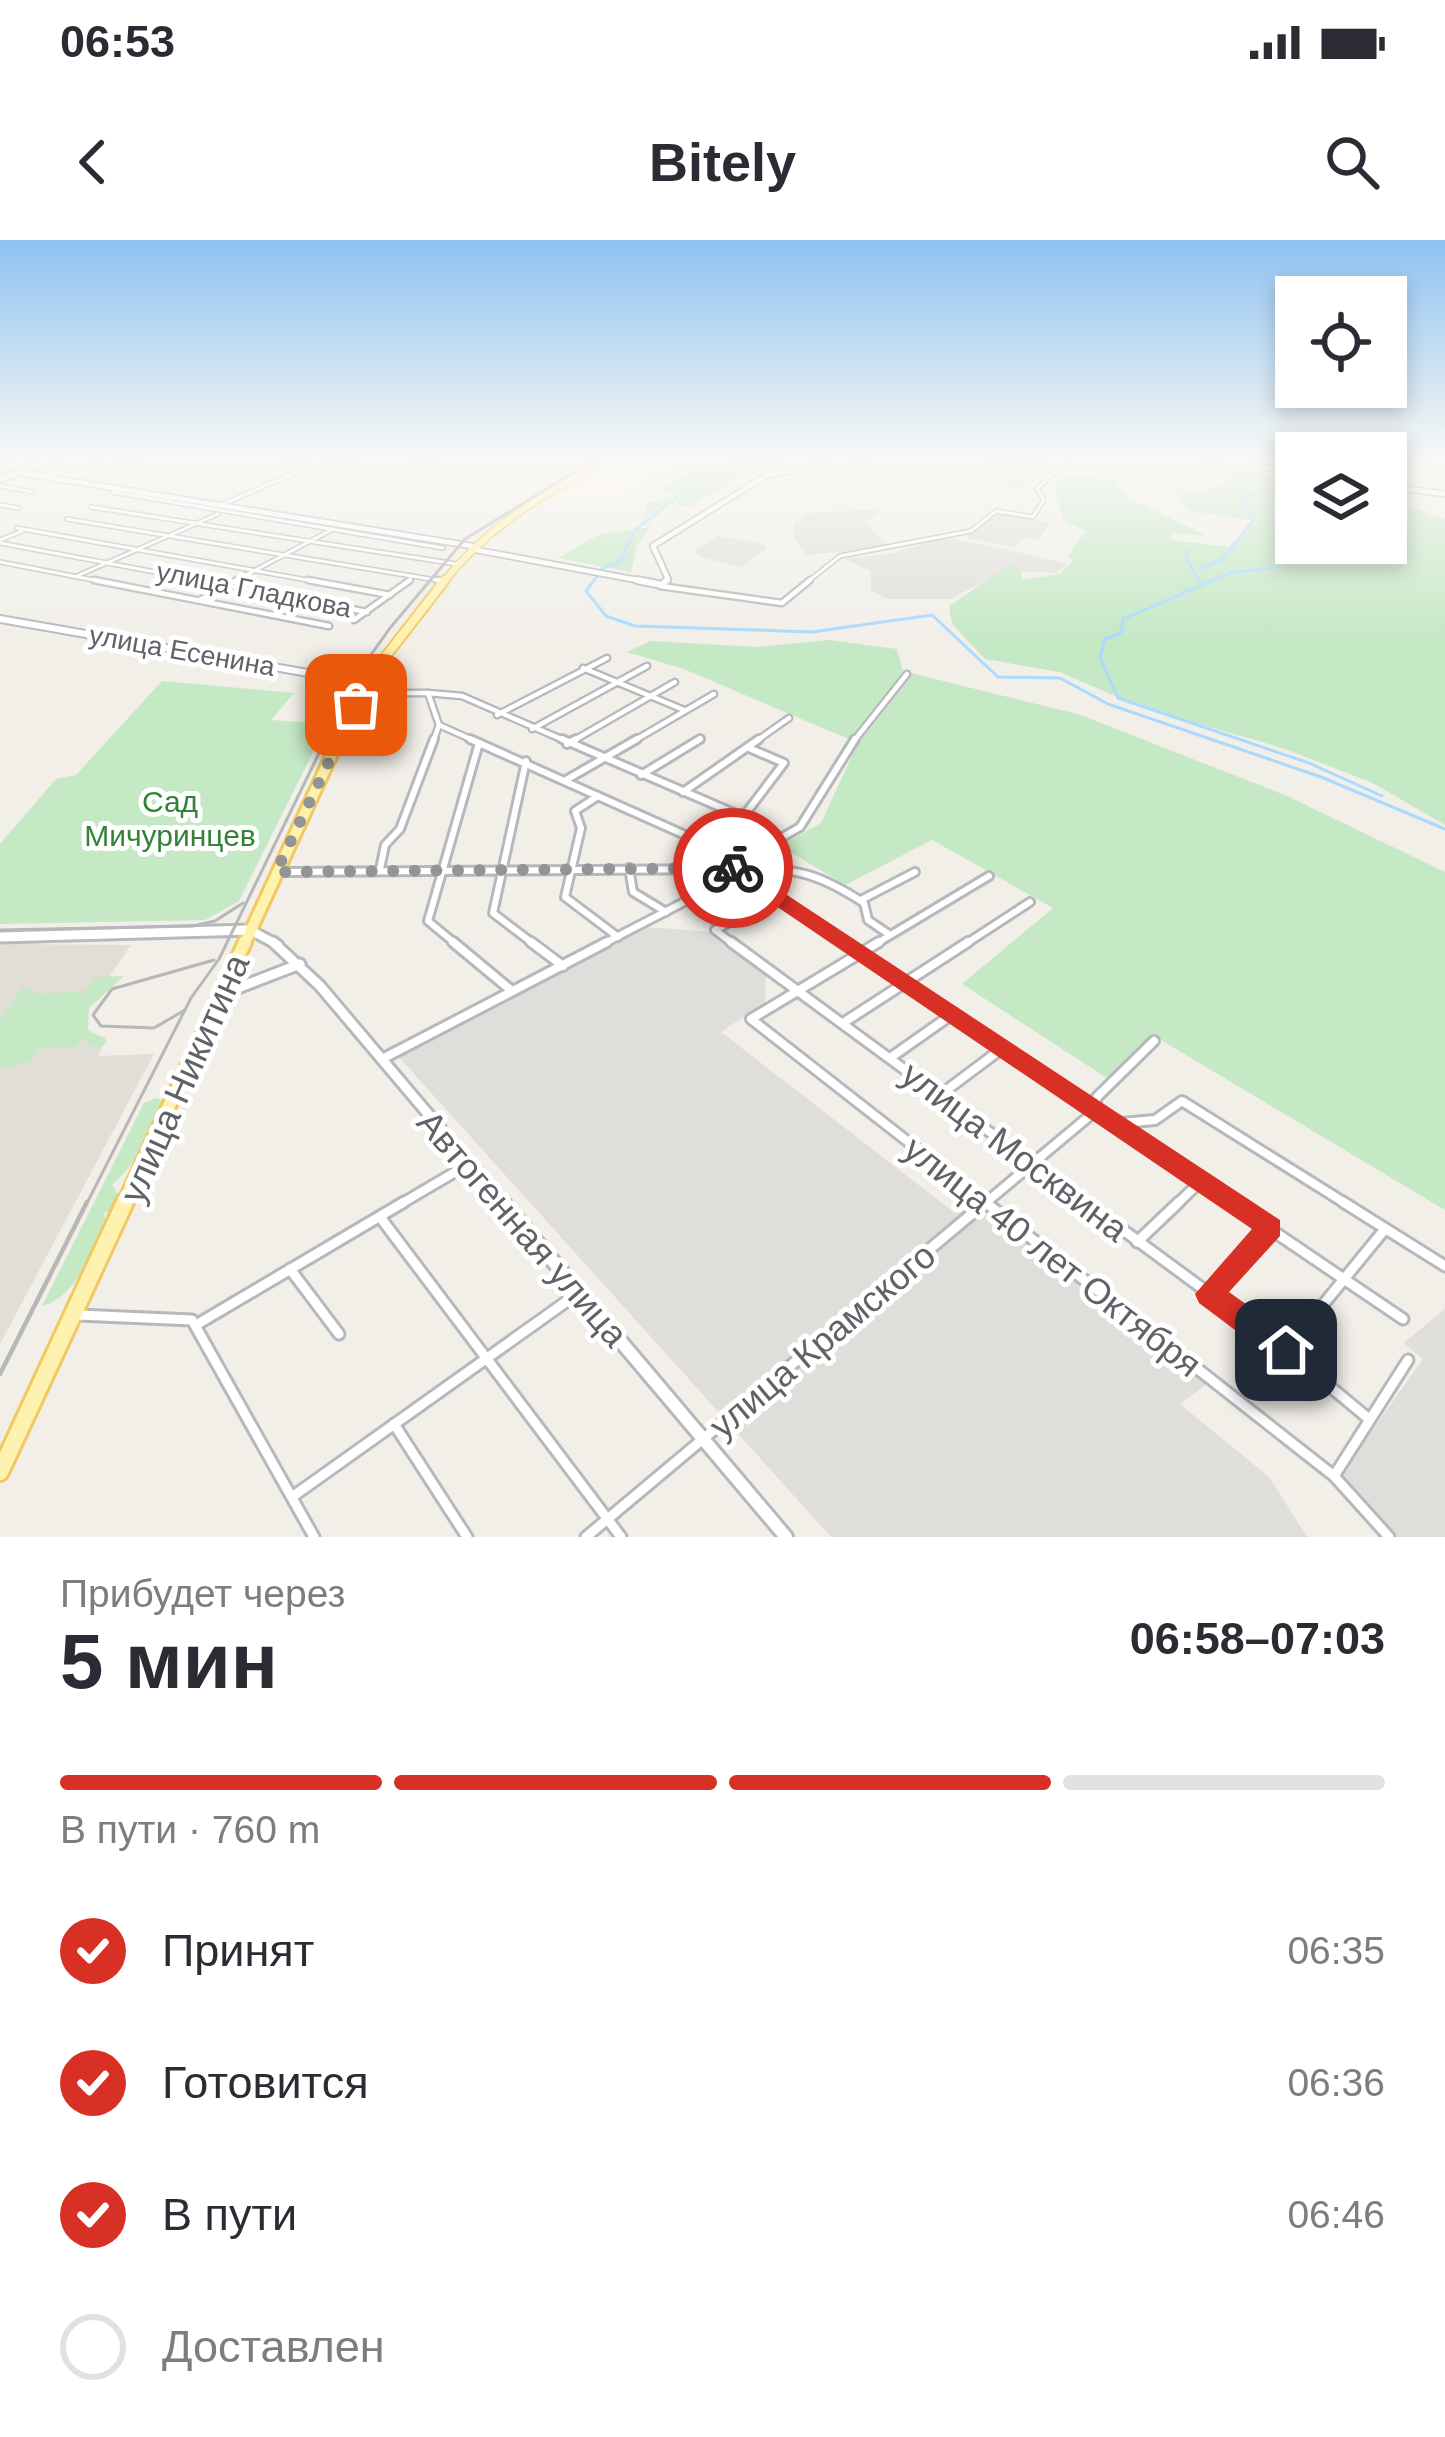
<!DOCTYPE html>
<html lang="ru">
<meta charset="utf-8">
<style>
body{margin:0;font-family:Arial,sans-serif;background:#f7f7f7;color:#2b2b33;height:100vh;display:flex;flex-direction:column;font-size:45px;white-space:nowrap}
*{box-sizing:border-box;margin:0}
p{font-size:39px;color:#7c7c81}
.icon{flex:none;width:66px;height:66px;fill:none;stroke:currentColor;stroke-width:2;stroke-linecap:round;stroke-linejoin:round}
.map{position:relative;height:1297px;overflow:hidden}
.details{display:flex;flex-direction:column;background:#fff;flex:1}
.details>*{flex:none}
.tools{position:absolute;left:1275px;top:36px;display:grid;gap:24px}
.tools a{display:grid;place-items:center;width:132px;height:132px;border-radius:0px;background:#fff;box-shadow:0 6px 18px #0003;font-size:60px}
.pin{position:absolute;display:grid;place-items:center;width:102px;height:102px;color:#fff;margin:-51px;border-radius:24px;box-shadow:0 6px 18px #0006}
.courier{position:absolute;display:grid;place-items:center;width:120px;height:120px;margin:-60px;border:9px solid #d93025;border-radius:50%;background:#fff;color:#222;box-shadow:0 3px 15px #0007}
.summary em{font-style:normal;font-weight:600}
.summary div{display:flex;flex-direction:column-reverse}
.summary{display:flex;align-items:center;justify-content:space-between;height:204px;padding:0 60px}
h1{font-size:78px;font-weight:600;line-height:90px}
.bar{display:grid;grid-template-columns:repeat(4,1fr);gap:18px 12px;align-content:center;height:144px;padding:0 60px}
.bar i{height:15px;border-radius:9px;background:#e1e1e2}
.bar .selected{background:#d93025}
.bar p{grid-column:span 4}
ol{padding:0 60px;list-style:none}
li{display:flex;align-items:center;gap:36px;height:132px}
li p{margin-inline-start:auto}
li .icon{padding:12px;border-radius:50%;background:#d93025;color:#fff;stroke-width:4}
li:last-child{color:#7c7c81}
li i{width:66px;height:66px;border:6px solid #e1e1e2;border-radius:50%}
.status{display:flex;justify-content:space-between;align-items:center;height:84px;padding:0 60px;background:#fff;direction:ltr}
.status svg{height:33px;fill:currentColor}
header{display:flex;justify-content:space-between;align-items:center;height:156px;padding:0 60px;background:#fff;font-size:54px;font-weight:600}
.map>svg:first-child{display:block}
.commercial{fill:#fef7e0}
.industrial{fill:#e0deda}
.education{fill:#e1ded6}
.green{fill:#c5e8c5}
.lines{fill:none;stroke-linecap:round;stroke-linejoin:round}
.stream{stroke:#aadaff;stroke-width:3}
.minor-far4-casing{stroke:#b5b8bc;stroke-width:6}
.minor-far3-casing{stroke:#b5b8bc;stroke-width:9}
.minor-far2-casing{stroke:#b5b8bc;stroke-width:12}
.minor-far1-casing{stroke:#b5b8bc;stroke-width:14}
.minor-casing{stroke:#b5b8bc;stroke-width:15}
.tertiary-far4-casing{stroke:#b5b8bc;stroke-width:8}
.tertiary-far3-casing{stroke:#b5b8bc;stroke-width:10}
.tertiary-far2-casing{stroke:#b5b8bc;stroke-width:14}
.tertiary-far1-casing{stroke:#b5b8bc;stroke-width:15}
.tertiary-casing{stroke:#b5b8bc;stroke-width:18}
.secondary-far1-casing{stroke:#b6babf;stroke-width:8}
.secondary-casing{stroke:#b6babf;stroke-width:15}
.primary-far4-casing{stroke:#f2c960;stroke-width:9}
.primary-far3-casing{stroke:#f2c960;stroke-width:12}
.primary-far2-casing{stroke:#f2c960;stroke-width:16}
.primary-far1-casing{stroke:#f2c960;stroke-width:18}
.primary-casing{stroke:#f2c960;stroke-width:22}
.minor-far4{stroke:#fff;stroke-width:3}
.minor-far3{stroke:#fff;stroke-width:4.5}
.minor-far2{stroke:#fff;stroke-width:6}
.minor-far1{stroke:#fff;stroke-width:8}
.minor{stroke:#fff;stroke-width:9}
.tertiary-far4{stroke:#fff;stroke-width:4.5}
.tertiary-far3{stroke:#fff;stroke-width:6}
.tertiary-far2{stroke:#fff;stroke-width:8}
.tertiary-far1{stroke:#fff;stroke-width:9}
.tertiary{stroke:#fff;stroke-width:12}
.secondary-far1{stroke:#fff;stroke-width:4.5}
.secondary{stroke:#fff;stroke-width:9}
.primary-far4{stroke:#fff2af;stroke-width:6}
.primary-far3{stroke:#fff2af;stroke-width:8}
.primary-far2{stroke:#fff2af;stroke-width:10}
.primary-far1{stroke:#fff2af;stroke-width:12}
.primary{stroke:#fff2af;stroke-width:16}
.tram-far1{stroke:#b6b7b8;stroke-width:3}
.tram{stroke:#b6b7b8;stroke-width:4.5}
.route{fill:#d93025}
.done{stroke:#929495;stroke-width:12;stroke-dasharray:0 21.6}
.labels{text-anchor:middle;stroke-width:10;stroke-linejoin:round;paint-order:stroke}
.far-street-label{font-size:27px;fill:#5f6368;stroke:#fff}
.park-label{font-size:30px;fill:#348238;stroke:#fff}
.near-street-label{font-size:36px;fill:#5f6368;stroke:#fff}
</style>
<div class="status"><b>06:53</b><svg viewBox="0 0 49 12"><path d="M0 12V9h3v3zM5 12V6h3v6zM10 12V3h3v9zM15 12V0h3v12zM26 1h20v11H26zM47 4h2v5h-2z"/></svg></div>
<header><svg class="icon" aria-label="back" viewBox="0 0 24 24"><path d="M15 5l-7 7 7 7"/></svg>Bitely<svg class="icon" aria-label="search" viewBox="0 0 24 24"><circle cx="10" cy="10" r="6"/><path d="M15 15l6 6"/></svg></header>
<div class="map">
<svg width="1445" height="1297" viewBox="0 0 1445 1297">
<rect width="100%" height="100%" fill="#f1efe8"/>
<!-- commercial -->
<path class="commercial" d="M 615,218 L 685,218 L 616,259 L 545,257 Z"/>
<!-- industrial -->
<g class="industrial">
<path d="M 945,297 L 1013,311 L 1068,324 L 1056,333 L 1004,331 L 950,359 L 888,359 L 871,350 L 871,331 L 845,319 L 893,313 Z"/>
<path d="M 645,687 L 715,692 L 766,726 L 765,763 L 721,792 L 955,973 L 984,954 L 1201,1122 L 1212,1140 L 1180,1164 L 1269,1237 L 1307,1297 L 831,1297 L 398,816 Z"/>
<path d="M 1445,1069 L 1445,1297 L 1393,1297 L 1339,1237 L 1423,1119 L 1404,1103 Z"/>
</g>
<!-- education -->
<g class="education">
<path d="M 988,218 L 1055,218 L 1021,247 L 977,239 L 992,226 L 983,221 Z"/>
<path d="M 883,269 L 864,282 L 890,307 L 807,315 L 794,299 L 794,283 L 810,273 Z"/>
<path d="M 995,273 L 1050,283 L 1039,300 L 1024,298 L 1014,307 L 966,298 Z"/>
<path d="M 718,296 L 763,303 L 767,308 L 741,327 L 700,317 L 694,310 Z"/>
<path d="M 0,704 L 131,705 L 88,768 L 87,791 L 106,798 L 98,816 L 154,814 L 0,1104 Z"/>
</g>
<!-- green -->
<g class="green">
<path d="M 710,218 L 833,218 L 744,233 L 692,266 L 678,267 L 678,261 L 640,281 L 648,267 L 643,264 L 681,255 L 662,249 Z"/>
<path d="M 1235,230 L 1296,238 L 1296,303 L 1386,303 L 1386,258 L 1445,279 L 1445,585 L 1373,543 L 1282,508 L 1141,467 L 1059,432 L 985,419 L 952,384 L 949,366 L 1010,325 L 1019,328 L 1023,340 L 1059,334 L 1074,320 L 1067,317 L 1086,291 L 1064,281 L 1054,250 L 1064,233 L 1115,241 L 1126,257 L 1207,296 L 1171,293 L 1171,300 L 1228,307 L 1257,281 L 1190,271 L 1172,248 C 1200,251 1219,256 1235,230 Z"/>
<path d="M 651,287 L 637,305 L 631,332 L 558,318 L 600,294 Z"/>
<path d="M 829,400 L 897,409 L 903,431 L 1081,475 L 1287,556 L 1445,632 L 1445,970 L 1161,800 L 1113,842 L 962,744 L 1053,668 L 932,600 L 845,645 L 780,606 L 821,583 L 858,503 L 684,429 L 627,412 L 651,401 L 757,407 Z"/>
<path d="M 162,441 L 294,453 L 271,480 L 327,484 L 239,661 L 205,680 L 0,684 L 0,604 L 56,539 L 76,535 Z"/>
<path d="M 124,736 L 89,768 L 88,790 L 107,801 L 103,806 L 91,807 L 86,797 L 73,808 L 39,808 L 30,822 L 0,828 L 0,779 L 24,746 L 39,754 L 85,751 L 96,737 Z"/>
<path d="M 157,858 L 163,861 C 153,893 136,924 112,945 L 119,955 L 112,971 L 104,973 L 106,982 C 90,1012 76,1058 42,1066 L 144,863 Z"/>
</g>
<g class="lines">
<!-- stream -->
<g class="stream">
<path d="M 728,226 L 785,218"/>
<path d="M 684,252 L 635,290 L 620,322 L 603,328 L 586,351 L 606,376 L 635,386 L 812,392 L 932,375 L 998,437 L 1060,438 L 1108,464 L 1321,537 L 1445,589"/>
<path d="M 1190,309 L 1186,318 L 1202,345 L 1123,379 L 1121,393 L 1105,399 L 1100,417 L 1118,458 L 1309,523 L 1382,556"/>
<path d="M 1201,328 L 1222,320 L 1255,278 L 1243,261 L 1257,251"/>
<path d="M 1204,344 L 1230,333 L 1278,327"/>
</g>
<!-- minor-far4 casing -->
<g class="minor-far4-casing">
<g id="minor-far4">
<path d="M 220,216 L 398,223 L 443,218"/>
<path d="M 0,219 L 16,218"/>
<path d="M 45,236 L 126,219 L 211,216"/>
<path d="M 0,246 L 32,252"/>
<path d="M 113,252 L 443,308"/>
<path d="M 0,265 L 19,268"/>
<path d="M 221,265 L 329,218"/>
<path d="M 91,267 L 456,324"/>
<path d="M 67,279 L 442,341"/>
<path d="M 17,288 L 324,343"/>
<path d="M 0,300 L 22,291"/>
<path d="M 0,303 L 214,343"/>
<path d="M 0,322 L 109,343"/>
<path d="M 77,336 L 218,274"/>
<path d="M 231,343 L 333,289"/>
<path d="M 405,343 L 410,340"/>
<path d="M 806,343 L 840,316 L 971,291 L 996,271 L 1033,277 L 1044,260 L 1037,249 L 1069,218"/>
</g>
</g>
<!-- minor-far3 casing -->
<g class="minor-far3-casing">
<g id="minor-far3">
<path d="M 94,340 L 329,386"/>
<path d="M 198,340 L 367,372"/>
<path d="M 308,340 L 390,355"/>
<path d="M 437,340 L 442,341"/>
<path d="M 660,346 L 782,363 L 810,340"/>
<path d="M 200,360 L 237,340"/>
<path d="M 354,380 L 410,340"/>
<path d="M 583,428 L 684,470"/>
<path d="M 368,438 L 407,453 L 428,453 L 439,485 L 477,502"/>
<path d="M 428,453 L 462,456 L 568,502"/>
<path d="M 497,475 L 607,418"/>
<path d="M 532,489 L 647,426"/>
<path d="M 433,502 L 439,485"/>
<path d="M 571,502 L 675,442"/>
<path d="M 632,502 L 714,454"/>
<path d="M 695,502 L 700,499"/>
<path d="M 755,502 L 789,478"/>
<path d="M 853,502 L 907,434"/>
</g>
</g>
<!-- minor-far2 casing -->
<g class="minor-far2-casing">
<g id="minor-far2">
<path d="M 470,499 L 712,607 L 713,626"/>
<path d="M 562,499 L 743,577"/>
<path d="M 567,504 L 576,499"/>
<path d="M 526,521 L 493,673 L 535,705"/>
<path d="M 641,535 L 700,499"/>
<path d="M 566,540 L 637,499"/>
<path d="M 683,552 L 759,499"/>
<path d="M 598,556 L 575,571 L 581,588 L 565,657 L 618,697"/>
<path d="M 739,593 L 772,603 L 800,587 L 855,499"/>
<path d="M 712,612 L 739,593 L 743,577 L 784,523 L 749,508"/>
<path d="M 629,628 L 633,652 L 666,672"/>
<path d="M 380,629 L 385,605 L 400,589 L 434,499"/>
<path d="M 280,632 L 736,629 L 849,705"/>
<path d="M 746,635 C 790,621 827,639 864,663 L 868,680 L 890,695"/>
<path d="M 861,660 L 915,632"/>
<path d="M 457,705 L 428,681 L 479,503"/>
<path d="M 601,705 L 742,632"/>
<path d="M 735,705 L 715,690 L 778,656"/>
<path d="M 874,705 L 989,636"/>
<path d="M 964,705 L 1030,662"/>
</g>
</g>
<!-- minor-far1 casing -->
<g class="minor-far1-casing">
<g id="minor-far1">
<path d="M 453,702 L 512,751"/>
<path d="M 531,702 L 563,726"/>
<path d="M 731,702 L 1089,965"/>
<path d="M 844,702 L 1234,965"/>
<path d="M 879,702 L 751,779 L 989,965"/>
<path d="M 843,783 L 968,702"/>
<path d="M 384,818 L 607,702"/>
<path d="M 890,818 L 954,773"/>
<path d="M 940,855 L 1004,807"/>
<path d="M 1121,883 L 1155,880 L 1182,861 L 1348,965"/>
<path d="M 399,965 L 467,925"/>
<path d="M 983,965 L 1093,873 L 1097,857 L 1154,801"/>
<path d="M 1176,965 L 1202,940"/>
</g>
</g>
<!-- minor casing -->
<g class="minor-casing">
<g id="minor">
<path d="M 985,962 L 1334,1236 L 1389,1297"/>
<path d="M 1085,962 L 1286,1110 L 1369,1179"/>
<path d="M 1230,962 L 1403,1079"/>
<path d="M 1343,962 L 1445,1026"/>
<path d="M 380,977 L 621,1297"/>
<path d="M 1137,1002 L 1179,962"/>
<path d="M 290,1029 L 339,1094"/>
<path d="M 1209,1054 L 1271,988"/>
<path d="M 78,1075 L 192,1080 L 314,1297"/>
<path d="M 196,1085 L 404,962"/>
<path d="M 1286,1110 L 1385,989"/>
<path d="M 394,1184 L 467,1297"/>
<path d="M 1334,1236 L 1408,1120"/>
<path d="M 292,1257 L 577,1054"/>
<path d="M 586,1297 L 986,962"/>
</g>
</g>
<!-- tertiary-far4 casing -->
<g class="tertiary-far4-casing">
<g id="tertiary-far4">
<path d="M 1205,218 L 1296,232"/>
<path d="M 1386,246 L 1445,254"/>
<path d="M 471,309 L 653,343"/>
<path d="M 664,343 L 668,339 L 653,306 L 767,235 L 869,218"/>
</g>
</g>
<!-- tertiary-far3 casing -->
<g class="tertiary-far3-casing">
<g id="tertiary-far3">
<path d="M 637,340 L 662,345 L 667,340"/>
<path d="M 0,379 L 365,443"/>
</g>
</g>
<!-- tertiary-far2 casing -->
<g class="tertiary-far2-casing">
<path id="tertiary-far2" d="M 250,690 L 278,705"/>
</g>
<!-- tertiary-far1 casing -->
<g class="tertiary-far1-casing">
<g id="tertiary-far1">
<path d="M 273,702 L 320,746 L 505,965"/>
<path d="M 225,753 L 300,724"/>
</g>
</g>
<!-- tertiary casing -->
<g class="tertiary-casing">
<path id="tertiary" d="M 503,962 L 786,1297"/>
</g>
<!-- secondary-far1 casing -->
<g class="secondary-far1-casing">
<g id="secondary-far1">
<path d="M 0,229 L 35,218"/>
<path d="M 21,233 L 472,306"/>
<path d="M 0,240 L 58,218"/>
</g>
</g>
<!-- secondary casing -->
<g class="secondary-casing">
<path id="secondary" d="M 0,697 L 250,690"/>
</g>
<!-- primary-far4 casing -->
<g class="primary-far4-casing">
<path id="primary-far4" d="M 443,343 C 488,285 545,254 608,218"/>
</g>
<!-- primary-far3 casing -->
<g class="primary-far3-casing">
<path id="primary-far3" d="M 338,502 L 365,443 L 445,340"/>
</g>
<!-- primary-far2 casing -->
<g class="primary-far2-casing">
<path id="primary-far2" d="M 244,705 L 339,499"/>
</g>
<!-- primary-far1 casing -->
<g class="primary-far1-casing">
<path id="primary-far1" d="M 123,965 L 245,702"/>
</g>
<!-- primary casing -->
<g class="primary-casing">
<path id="primary" d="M 0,1232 L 125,962"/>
</g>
<!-- minor-far4 -->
<use href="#minor-far4" class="minor-far4"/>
<!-- minor-far3 -->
<use href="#minor-far3" class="minor-far3"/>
<!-- minor-far2 -->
<use href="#minor-far2" class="minor-far2"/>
<!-- minor-far1 -->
<use href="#minor-far1" class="minor-far1"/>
<!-- minor -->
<use href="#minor" class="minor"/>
<!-- tertiary-far4 -->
<use href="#tertiary-far4" class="tertiary-far4"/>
<!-- tertiary-far3 -->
<use href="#tertiary-far3" class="tertiary-far3"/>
<!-- tertiary-far2 -->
<use href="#tertiary-far2" class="tertiary-far2"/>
<!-- tertiary-far1 -->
<use href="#tertiary-far1" class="tertiary-far1"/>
<!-- tertiary -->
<use href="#tertiary" class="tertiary"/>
<!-- secondary-far1 -->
<use href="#secondary-far1" class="secondary-far1"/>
<!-- secondary -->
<use href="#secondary" class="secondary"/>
<!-- primary-far4 -->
<use href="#primary-far4" class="primary-far4"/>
<!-- primary-far3 -->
<use href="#primary-far3" class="primary-far3"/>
<!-- primary-far2 -->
<use href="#primary-far2" class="primary-far2"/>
<!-- primary-far1 -->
<use href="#primary-far1" class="primary-far1"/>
<!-- primary -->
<use href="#primary" class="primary"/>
<!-- tram-far1 -->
<g class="tram-far1">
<path d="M 0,690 L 193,686 L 215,681 L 243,663"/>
<path d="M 185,770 L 154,788 L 101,786 L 93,775 L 112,749 L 214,720"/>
<path d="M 86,965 L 191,758 L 219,719 L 358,433 L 390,388 L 465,299 L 597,218"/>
</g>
<!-- tram -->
<path class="tram" d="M 0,1134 L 87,962"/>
</g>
<!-- sky -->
<linearGradient id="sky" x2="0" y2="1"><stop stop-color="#8fc3f1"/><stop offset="0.55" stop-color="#f9f8f5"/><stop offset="1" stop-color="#f9f8f5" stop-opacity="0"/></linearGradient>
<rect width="1445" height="399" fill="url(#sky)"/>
<!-- route -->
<path class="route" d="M 726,624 L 740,624 L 1280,980 L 1280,996 L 1229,1052 L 1296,1100 L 1301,1110 L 1296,1120 L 1275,1120 L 1199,1063 L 1195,1054 L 1252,989 L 726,632 Z"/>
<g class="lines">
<!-- done -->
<path class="done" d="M 356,465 L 276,632 L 733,628"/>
</g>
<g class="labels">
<!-- far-street labels -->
<g class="far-street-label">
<text transform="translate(254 350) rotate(11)" y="9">улица Гладкова</text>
<text transform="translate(182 411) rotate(10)" y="9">улица Есенина</text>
</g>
<!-- park labels -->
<g class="park-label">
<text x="170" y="572">Сад<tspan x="170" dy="34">Мичуринцев</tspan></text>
</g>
<!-- near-street labels -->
<g class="near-street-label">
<text transform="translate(184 838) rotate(-66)" y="13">улица Никитина</text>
<text transform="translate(1015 911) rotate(37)" y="13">улица Москвина</text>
<text transform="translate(523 988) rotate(49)" y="13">Автогенная улица</text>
<text transform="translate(1053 1016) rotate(38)" y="13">улица 40 лет Октября</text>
<text transform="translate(822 1100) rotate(-40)" y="13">улица Крамского</text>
</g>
</g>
</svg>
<div class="tools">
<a><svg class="icon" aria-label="locate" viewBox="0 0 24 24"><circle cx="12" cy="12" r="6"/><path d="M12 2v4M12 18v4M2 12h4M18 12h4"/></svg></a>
<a><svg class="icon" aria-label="layers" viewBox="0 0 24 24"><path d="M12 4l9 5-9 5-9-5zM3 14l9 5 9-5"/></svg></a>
</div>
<div class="pin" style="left:356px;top:465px;background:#ea580c"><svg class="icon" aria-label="bag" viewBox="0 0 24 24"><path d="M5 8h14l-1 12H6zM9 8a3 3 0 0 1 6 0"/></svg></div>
<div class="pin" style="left:1286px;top:1110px;background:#1f2937"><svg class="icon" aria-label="home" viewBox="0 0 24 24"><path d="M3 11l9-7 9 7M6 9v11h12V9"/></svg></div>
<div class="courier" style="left:733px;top:628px"><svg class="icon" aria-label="bike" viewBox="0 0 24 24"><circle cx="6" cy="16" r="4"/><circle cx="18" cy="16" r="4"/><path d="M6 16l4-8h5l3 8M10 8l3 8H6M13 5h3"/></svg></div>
</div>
<section class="details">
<div class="summary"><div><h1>5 мин</h1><p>Прибудет через</p></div><em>06:58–07:03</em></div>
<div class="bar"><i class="selected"></i><i class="selected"></i><i class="selected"></i><i></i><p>В пути · 760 m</p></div>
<ol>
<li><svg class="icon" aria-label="check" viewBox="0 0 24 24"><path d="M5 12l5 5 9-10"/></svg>Принят<p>06:35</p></li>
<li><svg class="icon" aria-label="check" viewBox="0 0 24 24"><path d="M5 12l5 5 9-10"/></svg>Готовится<p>06:36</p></li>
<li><svg class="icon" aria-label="check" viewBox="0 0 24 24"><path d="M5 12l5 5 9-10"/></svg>В пути<p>06:46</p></li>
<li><i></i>Доставлен</li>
</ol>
</section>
